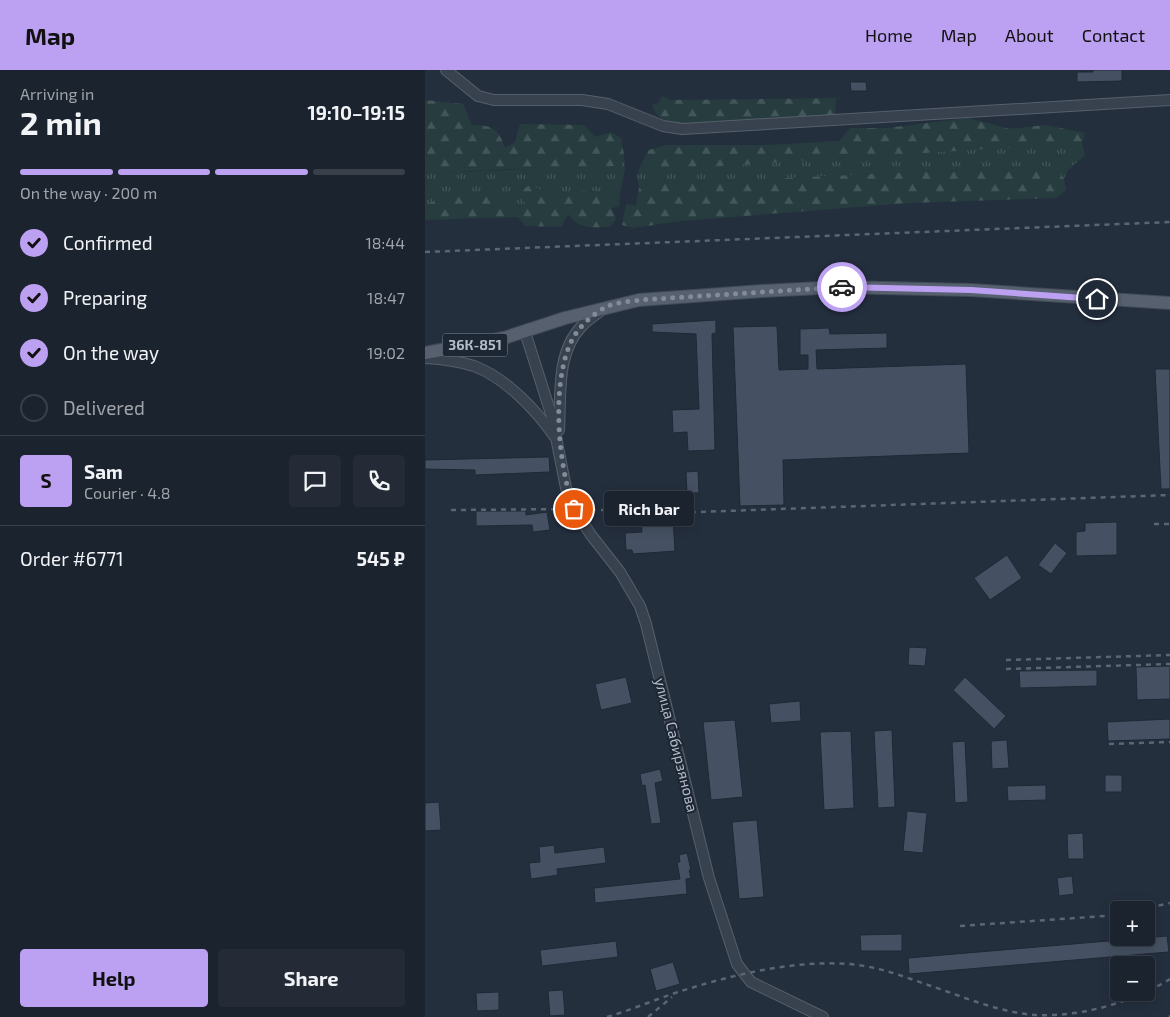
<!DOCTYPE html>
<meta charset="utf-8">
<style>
body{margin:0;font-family:"Exo 2",sans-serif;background:#242b36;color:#f1f3f6;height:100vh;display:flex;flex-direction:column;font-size:19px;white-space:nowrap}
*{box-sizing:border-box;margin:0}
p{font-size:16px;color:#a0a4aa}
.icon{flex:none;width:28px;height:28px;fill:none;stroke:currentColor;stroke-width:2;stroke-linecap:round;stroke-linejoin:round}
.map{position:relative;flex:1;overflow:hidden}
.sheet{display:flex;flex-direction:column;background:#1b232e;width:425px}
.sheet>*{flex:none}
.tools{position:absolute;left:685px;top:831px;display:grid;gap:10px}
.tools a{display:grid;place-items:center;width:45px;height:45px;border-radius:5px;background:#1b232e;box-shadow:0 2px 12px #0003,0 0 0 1px #39404a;font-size:25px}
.pin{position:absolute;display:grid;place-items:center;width:42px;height:42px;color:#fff;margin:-21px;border:2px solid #fff;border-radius:50%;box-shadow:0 1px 5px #0007}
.courier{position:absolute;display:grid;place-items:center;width:50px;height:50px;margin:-25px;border:4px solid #bca0f2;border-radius:50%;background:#fff;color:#222;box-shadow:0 1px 6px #0007}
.bubble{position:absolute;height:35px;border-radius:5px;background:#1b232e;box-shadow:0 2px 12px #0003,0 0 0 1px #39404a;font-size:16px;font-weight:700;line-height:35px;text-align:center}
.head em{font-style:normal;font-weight:700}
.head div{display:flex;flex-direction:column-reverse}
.head{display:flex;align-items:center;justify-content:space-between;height:85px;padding:0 20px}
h1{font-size:32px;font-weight:700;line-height:38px}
.bar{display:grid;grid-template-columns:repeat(4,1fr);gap:8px 5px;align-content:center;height:60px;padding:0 20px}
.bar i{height:6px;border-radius:4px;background:#39404a}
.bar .active{background:#bca0f2}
.bar p{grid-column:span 4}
.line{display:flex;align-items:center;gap:12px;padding:0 20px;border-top:1px solid #39404a}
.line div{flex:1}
.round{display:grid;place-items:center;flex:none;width:52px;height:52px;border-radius:5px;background:#242b36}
ol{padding:0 20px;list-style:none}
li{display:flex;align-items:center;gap:15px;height:55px}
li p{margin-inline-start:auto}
li .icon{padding:5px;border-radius:50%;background:#bca0f2;color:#111;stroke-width:4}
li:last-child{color:#a0a4aa}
li i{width:28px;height:28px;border:2px solid #39404a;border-radius:50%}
.button{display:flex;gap:10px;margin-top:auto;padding:10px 20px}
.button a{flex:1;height:58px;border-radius:5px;background:#bca0f2;color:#111;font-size:20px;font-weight:700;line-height:58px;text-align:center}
.button a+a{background:#242b36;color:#f1f3f6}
header{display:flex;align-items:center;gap:30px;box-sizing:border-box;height:70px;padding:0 25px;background:#bca0f2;color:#111}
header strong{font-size:24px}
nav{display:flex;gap:28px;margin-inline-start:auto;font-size:18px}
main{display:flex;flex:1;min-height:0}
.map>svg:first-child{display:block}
.grass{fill:url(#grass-tufts)}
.forest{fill:url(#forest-firs)}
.building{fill:#455162;stroke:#1f2835}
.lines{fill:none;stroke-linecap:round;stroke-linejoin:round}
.minor-casing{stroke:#565f6c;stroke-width:12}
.major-casing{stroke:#414a57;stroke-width:14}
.minor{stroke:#38414e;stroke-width:10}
.major{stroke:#56606e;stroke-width:12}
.rail{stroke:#5a6575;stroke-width:2.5;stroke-dasharray:5 5;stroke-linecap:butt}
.done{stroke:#828b98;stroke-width:5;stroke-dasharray:0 9}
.route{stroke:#bca0f2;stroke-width:6}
.labels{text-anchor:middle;stroke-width:4;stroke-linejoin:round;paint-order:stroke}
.shield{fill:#1d2633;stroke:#878f9c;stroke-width:1}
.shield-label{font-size:14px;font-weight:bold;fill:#b4bcc9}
.street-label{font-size:15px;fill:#b4bcc9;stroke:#1d2633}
</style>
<header>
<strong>Map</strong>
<nav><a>Home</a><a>Map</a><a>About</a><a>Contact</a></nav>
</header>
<main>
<section class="sheet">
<div class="head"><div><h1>2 min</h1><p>Arriving in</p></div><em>19:10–19:15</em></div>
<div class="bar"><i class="active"></i><i class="active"></i><i class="active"></i><i></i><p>On the way · 200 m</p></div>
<ol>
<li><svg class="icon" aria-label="check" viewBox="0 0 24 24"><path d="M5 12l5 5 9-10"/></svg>Confirmed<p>18:44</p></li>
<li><svg class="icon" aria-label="check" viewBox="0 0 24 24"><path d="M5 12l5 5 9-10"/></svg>Preparing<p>18:47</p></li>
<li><svg class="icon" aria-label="check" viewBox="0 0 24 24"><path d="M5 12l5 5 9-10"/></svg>On the way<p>19:02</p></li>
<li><i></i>Delivered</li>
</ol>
<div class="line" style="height:90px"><b class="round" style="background:#bca0f2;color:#111">S</b><div><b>Sam</b><p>Courier · 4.8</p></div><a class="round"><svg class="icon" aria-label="chat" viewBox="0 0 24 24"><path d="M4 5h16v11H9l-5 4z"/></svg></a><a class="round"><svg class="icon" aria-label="phone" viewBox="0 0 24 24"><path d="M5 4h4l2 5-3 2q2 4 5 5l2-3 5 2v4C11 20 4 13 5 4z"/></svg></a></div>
<div class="line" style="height:65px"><div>Order #6771</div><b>545 ₽</b></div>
<div class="button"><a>Help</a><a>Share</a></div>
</section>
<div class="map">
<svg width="745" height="947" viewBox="0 0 745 947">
<defs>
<pattern id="grass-tufts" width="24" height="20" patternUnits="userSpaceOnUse" patternTransform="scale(1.25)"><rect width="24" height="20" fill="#263c3f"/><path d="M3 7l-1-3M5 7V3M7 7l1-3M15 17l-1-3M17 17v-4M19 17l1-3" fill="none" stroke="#435659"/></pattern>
<pattern id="forest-firs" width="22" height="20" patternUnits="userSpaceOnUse" patternTransform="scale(1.25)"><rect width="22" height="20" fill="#263c3f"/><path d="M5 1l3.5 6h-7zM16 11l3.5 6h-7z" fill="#435659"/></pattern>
</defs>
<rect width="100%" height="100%" fill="#242f3e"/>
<!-- grass -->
<g class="grass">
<path d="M 628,73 L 657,73 L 660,85 L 644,99 L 639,108 L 627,96 L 224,114 L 214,118 L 212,106 L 216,94 L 232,100 Z"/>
<path d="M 0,85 L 10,93 L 15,103 L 194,95 L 199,85 L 200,99 L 195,124 L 161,121 L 123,123 L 105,115 L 101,136 L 82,135 L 69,124 L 18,128 L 0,134 Z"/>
</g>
<!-- forest -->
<g class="forest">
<path d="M 237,26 L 246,30 L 419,28 L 411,29 L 410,44 C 381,49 261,61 239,50 C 233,47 229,41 227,35 L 233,33 Z"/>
<path d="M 0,30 L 38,34 L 47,55 C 67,55 74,59 80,78 L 90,72 L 95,54 L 159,55 L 170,67 L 186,62 L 196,68 L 199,85 L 194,95 L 172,99 L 86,99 L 14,103 L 10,93 L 0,85 Z"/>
<path d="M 543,48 L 585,59 L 621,55 L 660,63 L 657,73 L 232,100 L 216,94 L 224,80 L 241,75 L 343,75 L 414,71 L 425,58 L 462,58 Z"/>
<path d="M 627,96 L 639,108 L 641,120 L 631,128 L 484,133 L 256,151 L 208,158 L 197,155 L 201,134 L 211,135 L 214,118 L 224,114 Z"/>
<path d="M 105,115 L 123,123 L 161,121 L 195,124 L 194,136 L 187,138 L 191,149 L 185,157 C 167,157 154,160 143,144 L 136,157 L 100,156 L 93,147 L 0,150 L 0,134 L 18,128 L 42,124 L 69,124 L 82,135 L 101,136 L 95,121 Z"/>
</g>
<!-- building -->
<g class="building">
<path d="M 668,0 L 697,0 L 697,11 L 652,12 L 652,2 L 668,2 Z"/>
<path d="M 425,12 L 441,12 L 442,21 L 426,21 Z"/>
<path d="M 291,250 L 291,263 L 287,264 L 290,380 L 263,381 L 262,362 L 248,363 L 247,340 L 274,339 L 271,264 L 227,262 L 227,254 Z"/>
<path d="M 352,256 L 354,300 L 383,299 L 383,285 L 375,285 L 375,259 L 404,258 L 405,264 L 462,263 L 462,278 L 391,280 L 392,299 L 541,294 L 544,383 L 358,390 L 359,435 L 315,436 L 308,257 Z"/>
<path d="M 730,299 L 745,299 L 745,419 L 736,419 Z"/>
<path d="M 124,387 L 125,402 L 50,405 L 50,400 L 0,399 L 0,390 Z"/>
<path d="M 273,401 L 274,423 L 262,423 L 261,402 Z"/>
<path d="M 51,441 L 101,441 L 101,445 L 122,442 L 125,460 L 108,462 L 107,455 L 51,456 Z"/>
<path d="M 248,448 L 250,481 L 208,484 L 207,480 L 201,480 L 200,463 L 217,462 L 216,450 Z"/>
<path d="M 692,452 L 692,485 L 651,486 L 651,462 L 660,461 L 660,453 Z"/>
<path d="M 630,473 L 642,483 L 626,504 L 613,495 Z"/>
<path d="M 582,485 L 597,508 L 565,530 L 549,508 Z"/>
<path d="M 484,577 L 502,578 L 500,596 L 483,595 Z"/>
<path d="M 745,596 L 745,629 L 712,630 L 711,597 Z"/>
<path d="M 672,600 L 672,616 L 595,618 L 594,601 Z"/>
<path d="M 201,607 L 207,633 L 176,640 L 170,614 Z"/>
<path d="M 540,607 L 581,646 L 569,659 L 528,620 Z"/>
<path d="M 375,631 L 376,651 L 346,653 L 344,634 Z"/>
<path d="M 745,649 L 745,669 L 683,671 L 682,652 Z"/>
<path d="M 310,650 L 318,727 L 286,730 L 278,652 Z"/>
<path d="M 467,660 L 470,737 L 453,738 L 449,661 Z"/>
<path d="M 426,661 L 429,738 L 399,740 L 395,662 Z"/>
<path d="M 582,670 L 584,698 L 567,699 L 566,671 Z"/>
<path d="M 540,671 L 543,732 L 530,733 L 527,672 Z"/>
<path d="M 235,699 L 238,711 L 230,713 L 236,753 L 226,754 L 220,715 L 217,716 L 215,704 Z"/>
<rect x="680" y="705" width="17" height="17"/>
<path d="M 621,715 L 621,730 L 583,731 L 582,716 Z"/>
<path d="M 14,732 L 16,760 L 0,761 L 0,733 Z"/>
<path d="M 482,741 L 502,743 L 498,783 L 478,781 Z"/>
<path d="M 332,750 L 339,827 L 314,829 L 307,752 Z"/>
<path d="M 658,763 L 659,789 L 643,789 L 642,764 Z"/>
<path d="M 129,775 L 130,783 L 179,777 L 181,793 L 132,799 L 133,805 L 106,809 L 104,793 L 115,792 L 114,777 Z"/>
<path d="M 262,783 L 266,800 L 264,800 L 266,808 L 261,809 L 262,824 L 170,833 L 169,818 L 255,809 L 252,792 L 255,792 L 254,785 Z"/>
<path d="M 647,806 L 649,824 L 634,826 L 632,808 Z"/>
<path d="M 477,864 L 477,881 L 436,881 L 435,865 Z"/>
<path d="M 742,866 L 744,882 L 484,904 L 483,888 Z"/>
<path d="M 191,871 L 193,887 L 117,896 L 115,880 Z"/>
<path d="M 248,892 L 255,914 L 231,921 L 225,899 Z"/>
<path d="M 138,920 L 140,945 L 125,946 L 123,921 Z"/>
<path d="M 74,922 L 74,940 L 52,941 L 51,923 Z"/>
</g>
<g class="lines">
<!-- minor casing -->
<g class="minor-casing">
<g id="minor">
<path d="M 21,0 L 53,26 L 69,30 L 157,30 L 183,34 L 238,56 L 257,59 L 745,30"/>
<path d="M 100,262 L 127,347 L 141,418 L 149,439 L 166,465 L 195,502 L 215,536 L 221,554 L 284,808 L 312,894 L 326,912 L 398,947"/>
<path d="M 0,288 C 17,289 33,291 49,296 C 81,308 111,340 130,367"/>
<path d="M 134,360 C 136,327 131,283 156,257 C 162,250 170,245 177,240"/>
</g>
</g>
<!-- major casing -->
<g class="major-casing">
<path id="major" d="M 0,283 L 79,268 L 140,248 L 214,230 L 337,221 L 415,217 L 546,220 L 745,233"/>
</g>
<!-- minor -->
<use href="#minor" class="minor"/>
<!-- major -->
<use href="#major" class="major"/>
<!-- rail -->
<g class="rail">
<path d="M 0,182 L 745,152"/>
<path d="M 26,440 L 149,439 L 245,443 L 745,425"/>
<path d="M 729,454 L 745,454"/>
<path d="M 581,590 L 745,585"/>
<path d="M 581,599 L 745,594"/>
<path d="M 684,674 L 745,672"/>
<path d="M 714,840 L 745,833"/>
<path d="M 535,856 L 694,845"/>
<path d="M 182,947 C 206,940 229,930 253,922 C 307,905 367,890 424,894 C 450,896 475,905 500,914 C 534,925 572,942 609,945 C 657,947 705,933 745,909"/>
<path d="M 223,947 L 247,927"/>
<path d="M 744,947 L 745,946"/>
</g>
</g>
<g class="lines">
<!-- done -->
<path class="done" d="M 149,439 C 133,395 126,315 146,272 C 152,258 168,244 181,237 C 190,232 204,232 214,230 L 417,217"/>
<!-- route -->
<path class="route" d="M 417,217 L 546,220 L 672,229"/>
</g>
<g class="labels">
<!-- shield labels -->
<rect class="shield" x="17.5" y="263.5" width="65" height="23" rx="4"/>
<g class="shield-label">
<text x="50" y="280">36К-851</text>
</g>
<!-- street labels -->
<g class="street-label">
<text transform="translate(251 675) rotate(76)" y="5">улица Сабирзянова</text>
</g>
</g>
</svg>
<div class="tools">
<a>+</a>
<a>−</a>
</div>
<div class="pin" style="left:149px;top:439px;background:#ea580c"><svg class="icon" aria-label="bag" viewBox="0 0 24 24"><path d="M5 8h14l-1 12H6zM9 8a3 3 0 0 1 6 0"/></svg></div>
<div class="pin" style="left:672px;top:229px;background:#1f2937"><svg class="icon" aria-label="home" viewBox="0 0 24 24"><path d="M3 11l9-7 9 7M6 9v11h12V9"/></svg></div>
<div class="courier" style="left:417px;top:217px"><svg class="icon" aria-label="car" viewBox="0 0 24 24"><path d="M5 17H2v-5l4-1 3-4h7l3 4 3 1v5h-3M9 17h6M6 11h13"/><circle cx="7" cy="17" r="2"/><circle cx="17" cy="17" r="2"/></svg></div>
<div class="bubble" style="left:179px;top:421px;width:90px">Rich bar</div>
</div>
</main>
